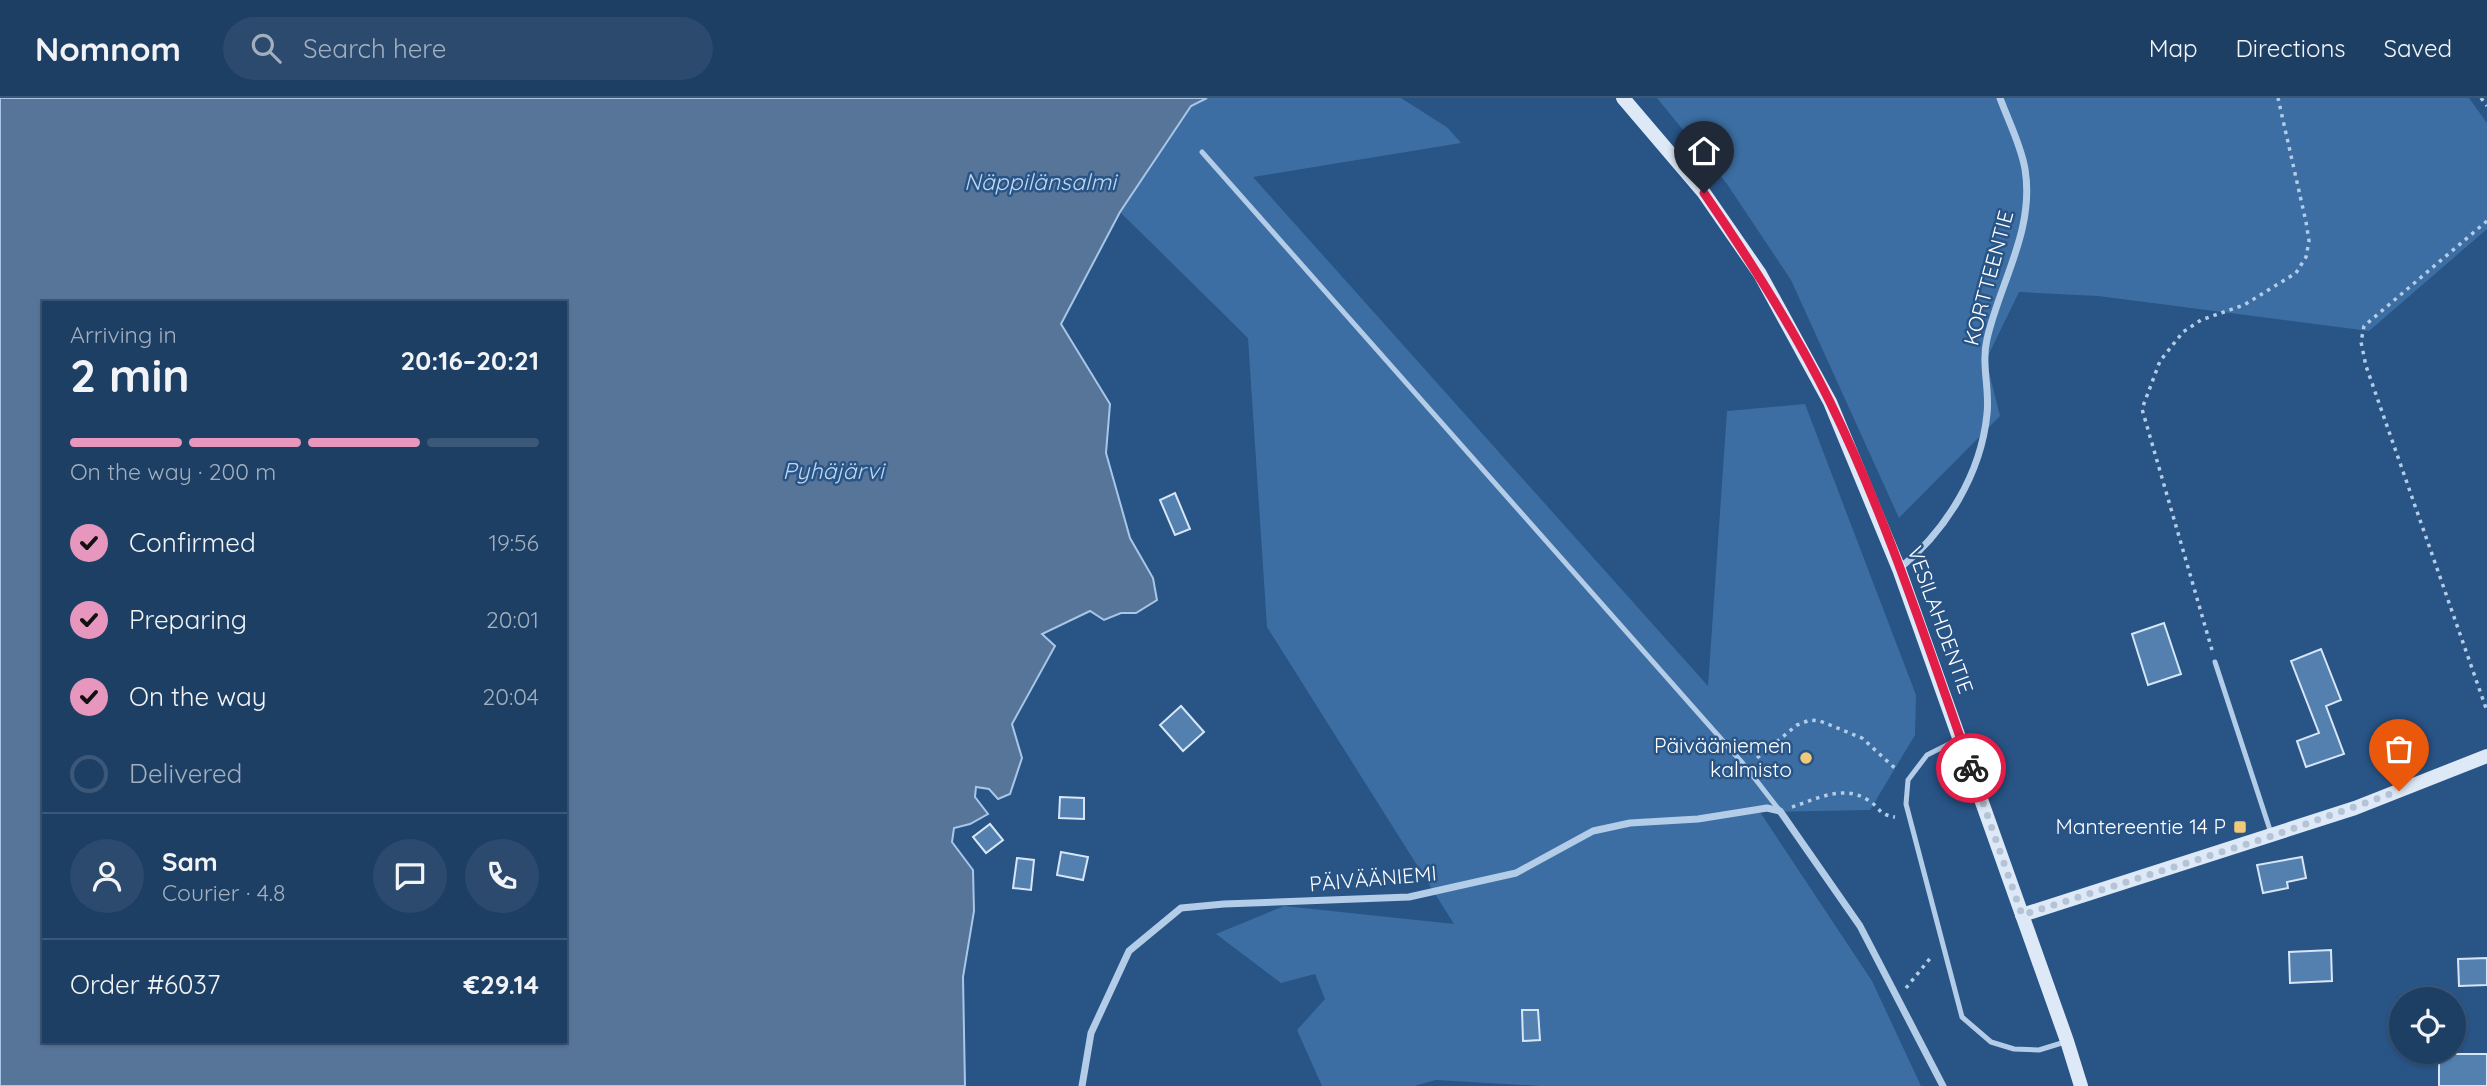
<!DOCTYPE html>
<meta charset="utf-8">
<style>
body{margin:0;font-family:Quicksand,sans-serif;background:#2b4a6d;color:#f1f3f6;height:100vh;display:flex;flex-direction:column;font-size:26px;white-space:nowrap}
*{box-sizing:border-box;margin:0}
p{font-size:23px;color:#a1afbf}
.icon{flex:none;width:38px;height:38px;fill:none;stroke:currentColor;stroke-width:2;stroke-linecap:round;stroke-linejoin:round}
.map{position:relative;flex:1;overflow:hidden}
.details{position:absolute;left:42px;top:203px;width:525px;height:742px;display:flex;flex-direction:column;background:#1e3f64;border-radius:0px;box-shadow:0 2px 5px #0004,0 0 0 2px #3c5878}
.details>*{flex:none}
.fabs{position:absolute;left:2389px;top:889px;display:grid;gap:14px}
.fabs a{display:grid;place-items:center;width:77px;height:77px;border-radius:50%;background:#1e3f64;box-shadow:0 2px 5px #0004,0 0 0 2px #3c5878;font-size:35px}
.pin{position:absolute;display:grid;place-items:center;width:60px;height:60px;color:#fff;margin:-72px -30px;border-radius:50% 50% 50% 0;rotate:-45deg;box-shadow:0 0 7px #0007}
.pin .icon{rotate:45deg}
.courier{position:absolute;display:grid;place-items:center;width:70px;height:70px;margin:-35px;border:5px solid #e11d48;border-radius:50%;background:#fff;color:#222;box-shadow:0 2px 9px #0007}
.overview em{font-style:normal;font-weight:700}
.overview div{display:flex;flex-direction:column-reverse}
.overview{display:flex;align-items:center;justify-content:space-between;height:119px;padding:0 28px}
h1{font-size:46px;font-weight:700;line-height:52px}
.bar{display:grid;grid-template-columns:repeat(4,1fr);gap:10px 7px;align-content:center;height:84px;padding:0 28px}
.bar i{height:9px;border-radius:5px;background:#3c5878}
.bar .active{background:#e797bd}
.bar p{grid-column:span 4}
.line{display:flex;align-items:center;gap:18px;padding:0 28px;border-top:2px solid #3c5878}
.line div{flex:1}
.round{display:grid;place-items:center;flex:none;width:74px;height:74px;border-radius:37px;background:#2b4a6d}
ol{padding:0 28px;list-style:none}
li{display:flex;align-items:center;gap:21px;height:77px}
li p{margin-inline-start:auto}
li .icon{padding:7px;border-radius:50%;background:#e797bd;color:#111;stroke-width:4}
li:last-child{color:#a1afbf}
li i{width:38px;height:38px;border:4px solid #3c5878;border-radius:50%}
header{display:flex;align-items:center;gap:42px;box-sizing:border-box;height:98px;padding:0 35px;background:#1e3f64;border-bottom:2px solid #3c5878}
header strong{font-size:33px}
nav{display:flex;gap:38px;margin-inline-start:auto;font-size:24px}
.search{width:490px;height:63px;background:#2b4a6d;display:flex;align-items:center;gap:18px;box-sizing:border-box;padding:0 24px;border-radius:38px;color:#a1afbf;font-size:26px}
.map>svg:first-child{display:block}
.green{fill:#3c6ea3}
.water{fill:#577599;stroke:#a8c7e8;stroke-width:2;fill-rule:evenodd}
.building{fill:#5480b0;stroke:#d7e6f6;stroke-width:2}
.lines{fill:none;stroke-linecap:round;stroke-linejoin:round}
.path{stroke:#b3cce8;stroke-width:3.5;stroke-dasharray:3.5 5;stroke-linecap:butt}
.lane{stroke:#b3cce8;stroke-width:5}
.street{stroke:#b3cce8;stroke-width:7}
.secondary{stroke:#dde9f7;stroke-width:14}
.done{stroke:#b4c3d5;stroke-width:7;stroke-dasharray:0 12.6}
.route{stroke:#e11d48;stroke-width:9}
.poi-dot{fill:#f0ca79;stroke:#285486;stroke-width:2.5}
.labels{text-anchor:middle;stroke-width:5;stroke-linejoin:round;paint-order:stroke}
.street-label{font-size:21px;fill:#fff;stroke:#285486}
.poi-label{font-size:21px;fill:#fff;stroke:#285486;text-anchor:end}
.water-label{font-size:23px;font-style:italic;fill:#bfd6ef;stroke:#285486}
</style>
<header>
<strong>Nomnom</strong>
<div class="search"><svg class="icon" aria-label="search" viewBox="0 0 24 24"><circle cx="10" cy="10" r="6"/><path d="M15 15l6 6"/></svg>Search here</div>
<nav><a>Map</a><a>Directions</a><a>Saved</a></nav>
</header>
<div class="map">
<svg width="2487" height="988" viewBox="0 0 2487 988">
<rect width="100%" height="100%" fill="#285486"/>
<!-- green -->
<g class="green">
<path d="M 1207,0 L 1401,0 L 1448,30 L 1461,45 L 1253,79 L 1708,588 L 1727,313 L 1805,306 L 1916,597 L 1915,637 L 1870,712 L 1760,714 L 1872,883 L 1921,988 L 1541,988 L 1436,982 L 1414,988 L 1322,988 L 1297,932 L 1325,901 L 1315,876 L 1281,885 L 1216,836 L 1284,808 L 1454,826 L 1267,529 L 1248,240 L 1120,114 L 1191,8 Z"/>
<path d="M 1657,0 L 2469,0 L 2487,25 L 2487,131 L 2369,233 L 2098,198 L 2019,194 L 1986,262 L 2000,318 L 1899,420 L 1791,182 L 1727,86 Z"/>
</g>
<!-- water -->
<path class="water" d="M 0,0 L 1207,0 L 1191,8 L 1120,114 L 1061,226 L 1110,306 L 1106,355 L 1130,440 L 1153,480 L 1157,502 L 1136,515 L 1121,515 L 1104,522 L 1090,513 L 1042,536 L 1055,548 L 1012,626 L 1022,660 L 1010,696 L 998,701 L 989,691 L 976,689 L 975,699 L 988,716 L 970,726 L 954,730 L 952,744 L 973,772 L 974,813 L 963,879 L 965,988 L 0,988 ZM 44,205 L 565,205 L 565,943 L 44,943 Z"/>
<!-- building -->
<g class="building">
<path d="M 1175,395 L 1190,431 L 1175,437 L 1160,402 Z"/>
<path d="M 2164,525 L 2181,576 L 2148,587 L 2132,536 Z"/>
<path d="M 2321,551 L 2341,602 L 2326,608 L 2344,656 L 2306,669 L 2297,643 L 2319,635 L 2291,563 Z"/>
<path d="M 1181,608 L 1204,634 L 1183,653 L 1160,627 Z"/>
<path d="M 1060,699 L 1084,700 L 1084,721 L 1059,720 Z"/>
<path d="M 990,726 L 1003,742 L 986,755 L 973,739 Z"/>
<path d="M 1061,754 L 1088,759 L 1083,782 L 1057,777 Z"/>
<path d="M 2302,759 L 2306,780 L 2287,784 L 2288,790 L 2263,795 L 2257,767 Z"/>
<path d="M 1017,760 L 1034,762 L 1031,792 L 1013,790 Z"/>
<path d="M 2331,852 L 2332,883 L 2290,885 L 2289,854 Z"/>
<path d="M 2487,860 L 2487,887 L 2459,888 L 2458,861 Z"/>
<path d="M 1522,912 L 1538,912 L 1540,942 L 1523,943 Z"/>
<rect x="2439" y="956" width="48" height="32"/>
</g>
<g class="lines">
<!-- path -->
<g class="path">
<path d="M 2481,0 L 2487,8"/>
<path d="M 2487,123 L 2364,228 L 2361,244 L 2366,268 L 2487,613"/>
<path d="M 2212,552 L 2142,311 L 2160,263 L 2183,234 L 2201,222 L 2244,207 L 2296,175 L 2306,159 L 2309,143 L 2306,124 L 2278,0"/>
<path d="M 1757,660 L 1797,627 L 1810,622 L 1820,623 L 1862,640 L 1898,673"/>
<path d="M 1792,709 C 1817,701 1843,686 1868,702 C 1881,710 1877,716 1895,719"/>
<path d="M 1906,890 L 1932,858"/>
</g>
<!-- lane -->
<g class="lane">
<path d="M 1202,54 L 1746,669 L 1780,713"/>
<path d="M 2215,564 L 2271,735"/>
<path d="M 1957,642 L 1927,657 L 1908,682 L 1906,706 L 1962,919 L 1991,944 L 2014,951 L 2039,952 L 2065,944"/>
</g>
<!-- street -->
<g class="street">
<path d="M 1900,470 C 1946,433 1981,376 1987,316 C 1990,292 1981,266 1987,241 C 2000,184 2035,132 2025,71 C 2021,47 2008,22 2000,0"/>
<path d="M 1082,988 L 1091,935 L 1129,853 L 1181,810 L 1224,806 L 1409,799 L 1516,775 L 1593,733 L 1630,725 L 1698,721 L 1767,710 L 1780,713 L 1860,828 L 1943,988"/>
</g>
<!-- secondary -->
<g class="secondary">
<path d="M 1623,0 L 1704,95 L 1760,176 L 1830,304 L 1899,471 L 2067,943 L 2081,988"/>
<path d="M 2022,817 L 2355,710 L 2487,658"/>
</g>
</g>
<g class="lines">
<!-- done -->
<path class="done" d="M 1971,670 L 2022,817 L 2272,738 L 2399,693"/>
<!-- route -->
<path class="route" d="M 1704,95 C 1750,162 1794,231 1830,304 C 1886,418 1928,549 1971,670"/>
</g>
<!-- markers -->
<g class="poi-dot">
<circle cx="1806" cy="660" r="7"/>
<rect x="2233" y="722" width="14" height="14" rx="3.5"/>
</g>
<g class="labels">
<!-- street labels -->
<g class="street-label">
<text transform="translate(1989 180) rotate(-75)" y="7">KORTTEENTIE</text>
<text transform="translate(1940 522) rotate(70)" y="7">VESILAHDENTIE</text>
<text transform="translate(1373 781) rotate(-5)" y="7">PÄIVÄÄNIEMI</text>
</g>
<!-- poi labels -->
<g class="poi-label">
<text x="1792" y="655">Päivääniemen<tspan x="1792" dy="24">kalmisto</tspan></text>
<text x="2226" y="736">Mantereentie 14 P</text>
</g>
<!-- water labels -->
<g class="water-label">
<text x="1040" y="92">Näppilänsalmi</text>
<text x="833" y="381">Pyhäjärvi</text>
</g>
</g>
</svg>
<div class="fabs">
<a><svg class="icon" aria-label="locate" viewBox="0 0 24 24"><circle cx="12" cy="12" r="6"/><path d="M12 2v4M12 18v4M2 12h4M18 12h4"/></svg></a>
</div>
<div class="pin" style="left:2399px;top:693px;background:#ea580c"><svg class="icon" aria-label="bag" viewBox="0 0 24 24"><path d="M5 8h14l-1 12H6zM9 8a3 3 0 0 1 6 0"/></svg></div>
<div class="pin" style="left:1704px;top:95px;background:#1f2937"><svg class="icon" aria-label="home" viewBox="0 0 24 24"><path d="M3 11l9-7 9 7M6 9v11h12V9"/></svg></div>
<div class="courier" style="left:1971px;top:670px"><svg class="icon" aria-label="bike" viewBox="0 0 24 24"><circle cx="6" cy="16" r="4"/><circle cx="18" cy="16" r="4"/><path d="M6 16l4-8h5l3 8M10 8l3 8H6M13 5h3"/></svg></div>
<section class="details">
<div class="overview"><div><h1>2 min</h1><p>Arriving in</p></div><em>20:16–20:21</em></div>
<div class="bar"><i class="active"></i><i class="active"></i><i class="active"></i><i></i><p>On the way · 200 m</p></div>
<ol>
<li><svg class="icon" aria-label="check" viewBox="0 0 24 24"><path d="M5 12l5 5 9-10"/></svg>Confirmed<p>19:56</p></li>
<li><svg class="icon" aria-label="check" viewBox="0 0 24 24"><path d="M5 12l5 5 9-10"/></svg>Preparing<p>20:01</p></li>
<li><svg class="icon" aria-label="check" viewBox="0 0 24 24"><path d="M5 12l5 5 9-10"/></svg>On the way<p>20:04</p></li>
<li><i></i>Delivered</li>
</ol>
<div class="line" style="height:126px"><a class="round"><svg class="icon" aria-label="person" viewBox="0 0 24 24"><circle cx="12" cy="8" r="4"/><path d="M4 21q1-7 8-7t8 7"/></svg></a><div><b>Sam</b><p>Courier · 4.8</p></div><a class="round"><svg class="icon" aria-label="chat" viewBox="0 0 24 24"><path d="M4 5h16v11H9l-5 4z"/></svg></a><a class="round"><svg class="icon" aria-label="phone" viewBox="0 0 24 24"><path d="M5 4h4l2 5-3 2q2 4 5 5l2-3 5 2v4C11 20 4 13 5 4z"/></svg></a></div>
<div class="line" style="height:91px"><div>Order #6037</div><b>€29.14</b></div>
</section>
</div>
